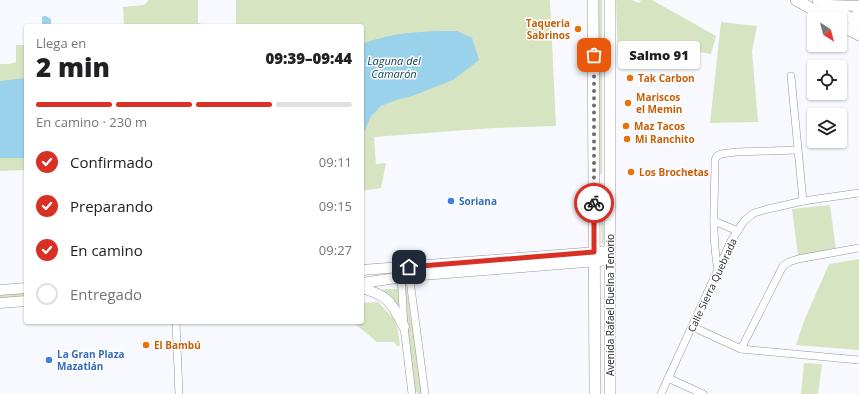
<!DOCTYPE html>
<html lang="es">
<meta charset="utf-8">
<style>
body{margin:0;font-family:"Open Sans",sans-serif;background:#f6f6f6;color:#202124;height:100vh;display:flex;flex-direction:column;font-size:15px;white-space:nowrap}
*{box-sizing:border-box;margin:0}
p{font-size:13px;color:#757577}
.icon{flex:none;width:22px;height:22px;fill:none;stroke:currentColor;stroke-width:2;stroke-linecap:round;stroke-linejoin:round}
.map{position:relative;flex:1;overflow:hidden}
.panel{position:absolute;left:24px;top:24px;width:340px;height:300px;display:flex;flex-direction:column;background:#fff;border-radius:4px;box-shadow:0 1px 3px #0004}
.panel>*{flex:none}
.needle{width:26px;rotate:144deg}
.buttons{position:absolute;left:807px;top:12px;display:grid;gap:8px}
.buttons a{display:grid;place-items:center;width:40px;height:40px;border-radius:4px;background:#fff;box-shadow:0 1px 3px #0004;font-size:20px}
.pin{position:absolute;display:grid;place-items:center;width:34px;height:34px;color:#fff;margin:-17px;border-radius:8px;box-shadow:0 2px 6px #0006}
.courier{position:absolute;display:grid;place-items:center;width:40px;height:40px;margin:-20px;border:3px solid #d93025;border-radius:50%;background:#fff;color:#222;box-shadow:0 1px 5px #0007}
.bubble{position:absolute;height:28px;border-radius:4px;background:#fff;box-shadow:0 1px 3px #0004;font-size:13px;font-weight:800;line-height:28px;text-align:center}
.headline em{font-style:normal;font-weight:800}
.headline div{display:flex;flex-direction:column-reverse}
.headline{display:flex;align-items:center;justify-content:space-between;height:68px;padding:0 12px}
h1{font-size:26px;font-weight:800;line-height:30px}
.bar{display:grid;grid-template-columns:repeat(4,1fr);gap:6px 4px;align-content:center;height:48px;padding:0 12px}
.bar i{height:5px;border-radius:3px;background:#e0e0e0}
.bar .active{background:#d93025}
.bar p{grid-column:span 4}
ol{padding:0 12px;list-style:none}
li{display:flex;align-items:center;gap:12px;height:44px}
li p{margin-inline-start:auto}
li .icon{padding:4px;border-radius:50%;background:#d93025;color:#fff;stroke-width:4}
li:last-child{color:#757577}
li i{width:22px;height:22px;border:2px solid #e0e0e0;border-radius:50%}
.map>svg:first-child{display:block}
.green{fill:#d7e4c2}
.water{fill:#9ad1eb}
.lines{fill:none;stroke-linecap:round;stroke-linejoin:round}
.street-casing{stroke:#94969d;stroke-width:8}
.secondary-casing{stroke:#94969d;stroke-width:11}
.primary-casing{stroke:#94969d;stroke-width:12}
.street{stroke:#fff;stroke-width:7}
.secondary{stroke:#fff;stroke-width:10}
.primary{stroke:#fff;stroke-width:11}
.done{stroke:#6b6d70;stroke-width:4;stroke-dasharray:0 7.2}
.route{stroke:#d93025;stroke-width:5}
.food-dot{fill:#e8710a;stroke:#fff;stroke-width:1.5}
.shop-dot{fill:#3f7fe0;stroke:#fff;stroke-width:1.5}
.labels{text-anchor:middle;stroke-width:3;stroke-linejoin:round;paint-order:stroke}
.food-label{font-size:10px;font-weight:bold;fill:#c56008;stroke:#fff;text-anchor:start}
.shop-label{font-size:10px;font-weight:bold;fill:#366cbe;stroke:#fff;text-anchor:start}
.street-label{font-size:10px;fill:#202123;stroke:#fff}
.water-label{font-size:11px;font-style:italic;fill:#114053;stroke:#fff}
</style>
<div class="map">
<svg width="859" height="394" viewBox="0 0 859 394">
<rect width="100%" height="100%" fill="#f7f9ff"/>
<!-- green -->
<g class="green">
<path d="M 149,0 L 198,0 L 198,23 L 210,26 L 111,26 L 124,24 L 123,7 L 144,5 Z"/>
<path d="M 236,0 L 550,0 L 556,126 L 493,128 L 374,137 L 376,164 L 386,163 L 381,188 L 362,191 L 362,26 L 236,26 Z"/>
<path d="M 597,0 L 602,0 L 602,174 L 600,174 Z"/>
<path d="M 616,0 L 632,0 L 639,3 L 641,0 L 652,0 L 716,36 L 711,54 L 699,52 L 698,65 L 630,64 L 618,61 Z"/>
<path d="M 721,22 L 757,26 L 752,51 L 758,122 L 710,123 Z"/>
<path d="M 16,45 L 26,45 L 26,170 L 0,171 L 0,64 L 9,64 L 16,62 Z"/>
<path d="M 599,183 L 603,183 L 604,245 L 602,243 Z"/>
<path d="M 830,205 L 836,250 L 798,256 L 792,209 Z"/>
<path d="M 859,259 L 859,350 L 796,345 L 804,321 L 829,264 Z"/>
<path d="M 406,288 L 407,289 L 422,394 L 418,394 L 414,388 L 404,291 Z"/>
<path d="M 386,289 L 398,289 L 402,312 L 376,291 Z"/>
<path d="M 26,293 L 26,297 L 0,299 L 0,294 Z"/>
<path d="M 378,302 L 394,319 L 398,331 L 400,346 L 397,346 L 394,342 L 377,342 L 353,322 L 362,322 L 362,303 Z"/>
<path d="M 804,363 L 822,364 L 818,394 L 801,394 Z"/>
</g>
<!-- water -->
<g class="water">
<path d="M 44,16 L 46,16 L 51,19 L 51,26 L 42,26 L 42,17 Z"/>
<path d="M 457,31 L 472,38 L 479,60 L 453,80 L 412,96 L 396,100 L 381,106 L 371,116 L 365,130 L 362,132 L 362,44 C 392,32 425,31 457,31 Z"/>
<path d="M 26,78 L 26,158 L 0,158 L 0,81 Z"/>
</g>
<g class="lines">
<!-- street casing -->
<g class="street-casing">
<g id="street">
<path d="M 791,76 L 803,201"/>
<path d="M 714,221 L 738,231"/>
<path d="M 718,270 C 711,234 715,196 715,160 L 717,156 L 721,154 L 736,152 L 797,150"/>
<path d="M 409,273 L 425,394"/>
<path d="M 401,274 L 404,327 L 412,394"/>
<path d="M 176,322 L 179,394"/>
<path d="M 693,327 L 741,349 L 859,360"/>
<path d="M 741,349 L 783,266 L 789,262 L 798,259 L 859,248"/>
<path d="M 668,378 L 703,394"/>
<path d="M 661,394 L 731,241 L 744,221 L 754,213 L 768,209 L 803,201 L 859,193"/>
</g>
</g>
<!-- secondary casing -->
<g class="secondary-casing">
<g id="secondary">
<path d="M 826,7 L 828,5 L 859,6"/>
<path d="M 362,270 L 610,251"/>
<path d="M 362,283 L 410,276 L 610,260"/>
<path d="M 362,288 C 389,296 392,303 404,327"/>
<path d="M 0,290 L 26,288"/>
<path d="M 0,303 L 26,301"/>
</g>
</g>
<!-- primary casing -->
<g class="primary-casing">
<g id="primary">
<path d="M 593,0 L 595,394"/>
<path d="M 610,0 L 610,394"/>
<path d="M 796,0 L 830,19"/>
<path d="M 818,0 L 859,23"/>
<path d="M 857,22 L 856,18 L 859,10"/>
<path d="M 840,25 L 859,35"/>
</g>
</g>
<!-- street -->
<use href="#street" class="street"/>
<!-- secondary -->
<use href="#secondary" class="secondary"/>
<!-- primary -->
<use href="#primary" class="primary"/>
</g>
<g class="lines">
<!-- done -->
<path class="done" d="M 594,55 L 594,203"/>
<!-- route -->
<path class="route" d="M 409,267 L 594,252 L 594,203"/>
</g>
<!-- markers -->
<g class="food-dot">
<circle cx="578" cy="29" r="4"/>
<circle cx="630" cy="78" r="4"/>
<circle cx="628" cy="103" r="4"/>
<circle cx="626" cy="126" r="4"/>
<circle cx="627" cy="139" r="4"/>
<circle cx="631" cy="172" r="4"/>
<circle cx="146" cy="345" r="4"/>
</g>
<g class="shop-dot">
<circle cx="451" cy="201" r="4"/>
<circle cx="49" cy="360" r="4"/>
</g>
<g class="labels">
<!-- food labels -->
<g class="food-label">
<text x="570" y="27" text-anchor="end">Taqueria<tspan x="570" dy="12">Sabrinos</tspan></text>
<text x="638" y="82">Tak Carbon</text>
<text x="636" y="101">Mariscos<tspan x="636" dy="12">el Memin</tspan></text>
<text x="634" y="130">Maz Tacos</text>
<text x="635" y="143">Mi Ranchito</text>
<text x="639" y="176">Los Brochetas</text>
<text x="154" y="349">El Bambú</text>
</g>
<!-- shop labels -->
<g class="shop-label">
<text x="459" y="205">Soriana</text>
<text x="57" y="358">La Gran Plaza<tspan x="57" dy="12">Mazatlán</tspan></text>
</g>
<!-- street labels -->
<g class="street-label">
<text transform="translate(712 285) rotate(-65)" y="4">Calle Sierra Quebrada</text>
<text transform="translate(610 305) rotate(-90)" y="4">Avenida Rafael Buelna Tenorio</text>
</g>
<!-- water labels -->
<g class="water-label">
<text x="394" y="65">Laguna del<tspan x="394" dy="13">Camarón</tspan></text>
</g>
</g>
</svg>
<div class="buttons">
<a><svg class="needle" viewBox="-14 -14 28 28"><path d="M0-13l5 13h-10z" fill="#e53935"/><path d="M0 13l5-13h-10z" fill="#757577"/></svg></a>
<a><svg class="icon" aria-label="locate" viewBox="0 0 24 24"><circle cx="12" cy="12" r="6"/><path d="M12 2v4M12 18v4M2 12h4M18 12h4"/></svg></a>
<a><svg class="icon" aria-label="layers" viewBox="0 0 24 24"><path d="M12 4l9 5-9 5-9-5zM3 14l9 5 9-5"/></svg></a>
</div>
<div class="pin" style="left:594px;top:55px;background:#ea580c"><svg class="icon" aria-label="bag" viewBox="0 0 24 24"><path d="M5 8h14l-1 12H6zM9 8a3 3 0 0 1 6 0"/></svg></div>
<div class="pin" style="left:409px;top:267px;background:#1f2937"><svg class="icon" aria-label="home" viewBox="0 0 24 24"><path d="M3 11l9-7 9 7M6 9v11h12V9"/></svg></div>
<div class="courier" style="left:594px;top:203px"><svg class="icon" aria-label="bike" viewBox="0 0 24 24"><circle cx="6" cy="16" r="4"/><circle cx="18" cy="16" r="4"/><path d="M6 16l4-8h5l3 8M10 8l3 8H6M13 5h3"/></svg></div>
<div class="bubble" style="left:618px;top:41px;width:82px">Salmo 91</div>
<section class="panel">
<div class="headline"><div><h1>2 min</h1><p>Llega en</p></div><em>09:39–09:44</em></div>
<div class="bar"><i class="active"></i><i class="active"></i><i class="active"></i><i></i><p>En camino · 230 m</p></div>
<ol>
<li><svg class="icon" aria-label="check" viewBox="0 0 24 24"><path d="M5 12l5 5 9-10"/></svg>Confirmado<p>09:11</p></li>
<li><svg class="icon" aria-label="check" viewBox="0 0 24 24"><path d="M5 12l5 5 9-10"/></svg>Preparando<p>09:15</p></li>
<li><svg class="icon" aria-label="check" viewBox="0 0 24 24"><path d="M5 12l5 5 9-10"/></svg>En camino<p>09:27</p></li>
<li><i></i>Entregado</li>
</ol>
</section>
</div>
